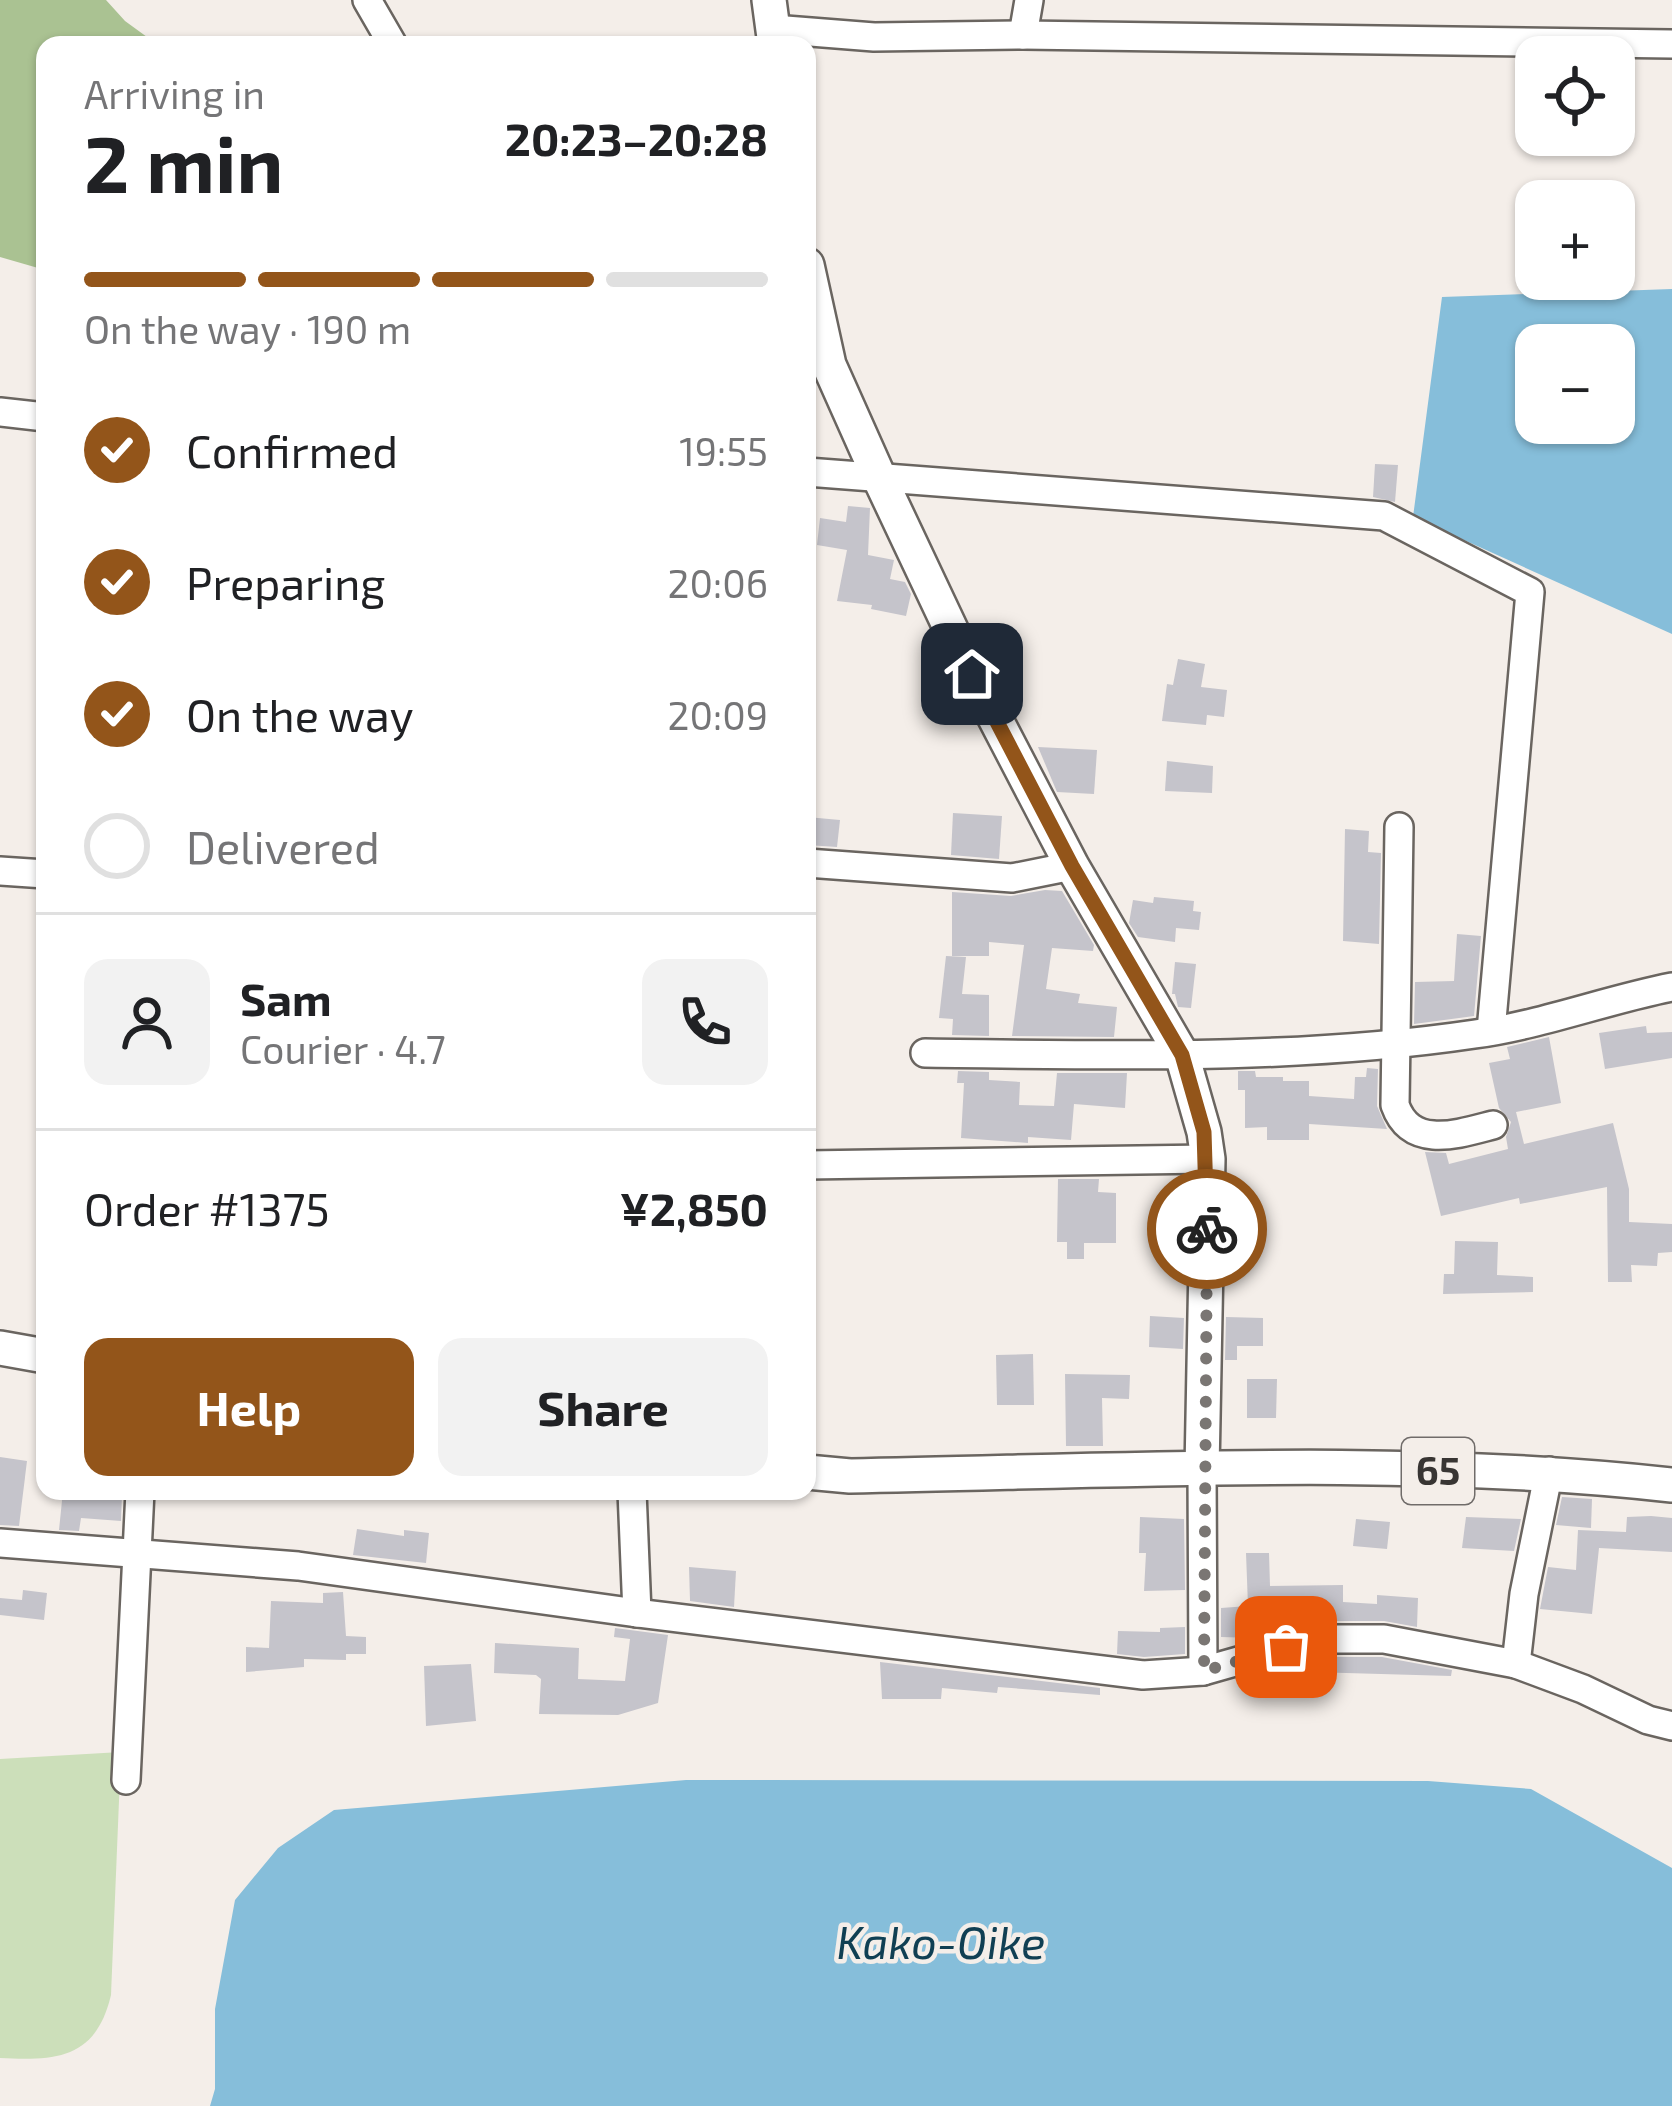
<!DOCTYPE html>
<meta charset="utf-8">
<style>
body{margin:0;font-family:"Exo 2",sans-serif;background:#f2f2f2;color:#202124;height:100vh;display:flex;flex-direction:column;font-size:45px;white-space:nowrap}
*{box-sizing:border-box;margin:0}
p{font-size:39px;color:#757577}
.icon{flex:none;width:66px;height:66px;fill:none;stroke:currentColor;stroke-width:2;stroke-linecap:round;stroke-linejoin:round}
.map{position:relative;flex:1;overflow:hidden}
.panel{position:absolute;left:36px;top:36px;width:780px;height:1464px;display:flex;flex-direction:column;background:#fff;border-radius:24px;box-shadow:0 3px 9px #0004}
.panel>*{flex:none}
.buttons{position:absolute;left:1515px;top:36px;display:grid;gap:24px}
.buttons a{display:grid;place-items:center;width:120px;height:120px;border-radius:24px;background:#fff;box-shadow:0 3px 9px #0004;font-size:60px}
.pin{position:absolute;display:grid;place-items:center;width:102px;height:102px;color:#fff;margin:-51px;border-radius:24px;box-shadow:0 6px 18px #0006}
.courier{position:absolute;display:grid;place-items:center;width:120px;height:120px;margin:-60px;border:9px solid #93551a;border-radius:50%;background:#fff;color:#222;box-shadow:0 3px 15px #0007}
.summary em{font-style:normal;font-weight:700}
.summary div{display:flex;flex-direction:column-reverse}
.summary{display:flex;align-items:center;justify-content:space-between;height:204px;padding:0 48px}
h1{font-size:78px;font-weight:700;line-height:90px}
.bar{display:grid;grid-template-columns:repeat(4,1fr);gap:18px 12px;align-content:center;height:144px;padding:0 48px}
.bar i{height:15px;border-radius:9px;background:#e0e0e0}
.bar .selected{background:#93551a}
.bar p{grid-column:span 4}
.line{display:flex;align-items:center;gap:30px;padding:0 48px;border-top:3px solid #e0e0e0}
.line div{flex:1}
.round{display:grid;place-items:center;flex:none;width:126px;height:126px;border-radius:24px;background:#f2f2f2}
ol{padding:0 48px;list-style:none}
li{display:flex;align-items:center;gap:36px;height:132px}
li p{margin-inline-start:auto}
li .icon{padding:12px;border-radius:50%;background:#93551a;color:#fff;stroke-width:4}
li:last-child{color:#757577}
li i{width:66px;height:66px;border:6px solid #e0e0e0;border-radius:50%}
.cta{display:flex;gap:24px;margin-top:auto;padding:24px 48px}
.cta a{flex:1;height:138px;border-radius:24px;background:#93551a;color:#fff;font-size:48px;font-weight:700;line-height:138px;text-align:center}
.cta a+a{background:#f2f2f2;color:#202124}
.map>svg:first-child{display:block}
.green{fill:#ccdfba}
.forest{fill:#aac292}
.water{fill:#86beda;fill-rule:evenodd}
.building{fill:#c5c4cb}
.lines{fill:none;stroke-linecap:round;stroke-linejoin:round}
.minor-casing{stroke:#6a6560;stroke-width:32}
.major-casing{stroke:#6a6560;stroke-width:38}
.minor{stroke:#fff;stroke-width:27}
.major{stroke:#fff;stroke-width:33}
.done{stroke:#7a7673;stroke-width:12;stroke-dasharray:0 21.6}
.route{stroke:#93551a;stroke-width:15}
.labels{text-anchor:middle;stroke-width:9;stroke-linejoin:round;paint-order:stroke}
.shield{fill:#f4eee9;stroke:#706c6a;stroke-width:3}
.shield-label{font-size:39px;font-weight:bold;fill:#383533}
.water-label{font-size:45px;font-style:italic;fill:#103f53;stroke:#f4eee9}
</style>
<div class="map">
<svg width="1672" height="2106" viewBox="0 0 1672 2106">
<rect width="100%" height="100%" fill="#f4eee9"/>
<!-- green -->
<path class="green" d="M 121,1752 L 111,1995 C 96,2058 58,2061 0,2058 L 0,1759 Z"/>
<!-- forest -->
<path class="forest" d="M 0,0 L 106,0 L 125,21 L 158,45 L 45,45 L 45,270 L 0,257 Z"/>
<!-- water -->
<g class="water">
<path d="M 1672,289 L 1672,634 L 1413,517 L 1442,297 ZM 1536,345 L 1614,345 L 1614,423 L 1536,423 Z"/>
<path d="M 686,1780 L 1428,1781 L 1531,1789 L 1672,1868 L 1672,2106 L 210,2106 L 215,2089 L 215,2009 L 235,1900 L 278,1848 L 334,1810 Z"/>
</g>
<!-- building -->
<g class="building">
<path d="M 1375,464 L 1398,465 L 1395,502 L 1373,497 Z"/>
<path d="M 848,506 L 870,508 L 868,555 L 894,560 L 890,579 L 905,582 L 911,594 L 906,616 L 871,609 L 872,605 L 837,601 L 847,550 L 817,545 L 820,518 L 846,522 Z"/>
<path d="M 1178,659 L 1205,664 L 1201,687 L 1227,690 L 1224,717 L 1207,715 L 1206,725 L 1162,721 L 1167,684 L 1173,685 Z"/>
<path d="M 1038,747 L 1097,750 L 1094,794 L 1057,792 Z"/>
<path d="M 1167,761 L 1213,766 L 1212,793 L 1165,791 Z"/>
<path d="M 953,813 L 1002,816 L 999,859 L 951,855 Z"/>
<path d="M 807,817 L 840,820 L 837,847 L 807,845 Z"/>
<path d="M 1345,829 L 1369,831 L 1368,852 L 1381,853 L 1379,944 L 1343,941 Z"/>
<path d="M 1045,890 L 1062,891 L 1094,945 L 1093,951 L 1052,948 L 1046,989 L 1080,994 L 1078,1003 L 1117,1007 L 1114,1037 L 1012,1036 L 1024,945 L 989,942 L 989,956 L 952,956 L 952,892 L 1011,896 Z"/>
<path d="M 1154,897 L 1194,901 L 1193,911 L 1201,912 L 1199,930 L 1176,928 L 1175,942 L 1138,937 L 1129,923 L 1133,900 L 1153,903 Z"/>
<path d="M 1457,934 L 1481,936 L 1474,1016 L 1414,1024 L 1415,982 L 1454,981 Z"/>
<path d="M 946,956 L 966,957 L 962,994 L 989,995 L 989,1036 L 952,1035 L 953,1019 L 939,1018 Z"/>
<path d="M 1175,962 L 1196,964 L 1191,1008 L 1178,1007 L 1175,994 L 1172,994 Z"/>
<path d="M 1646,1026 L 1647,1033 L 1672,1032 L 1672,1058 L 1605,1069 L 1599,1033 Z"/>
<path d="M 1549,1037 L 1561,1103 L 1516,1112 L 1524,1144 L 1613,1123 L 1629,1189 L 1629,1222 L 1672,1224 L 1672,1252 L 1658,1253 L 1657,1266 L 1631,1265 L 1632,1282 L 1608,1282 L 1607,1187 L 1520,1204 L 1519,1198 L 1441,1216 L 1425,1152 L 1446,1153 L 1449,1164 L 1508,1149 L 1506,1137 L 1511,1122 L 1499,1108 L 1489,1063 L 1510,1059 L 1507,1047 Z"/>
<path d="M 1367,1068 L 1378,1069 L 1377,1106 L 1387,1129 L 1309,1124 L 1309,1140 L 1267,1140 L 1267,1127 L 1245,1128 L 1245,1090 L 1238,1090 L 1238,1071 L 1255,1071 L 1256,1077 L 1283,1077 L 1283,1081 L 1309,1081 L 1309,1096 L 1354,1099 L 1355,1077 L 1366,1077 Z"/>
<path d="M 958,1071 L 989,1072 L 989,1080 L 1020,1082 L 1019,1105 L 1054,1106 L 1057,1073 L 1127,1073 L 1125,1108 L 1074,1104 L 1071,1140 L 1028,1137 L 1028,1143 L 961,1138 L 964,1083 L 957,1083 Z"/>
<path d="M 1058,1179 L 1099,1179 L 1098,1192 L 1116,1193 L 1116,1243 L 1084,1243 L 1084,1259 L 1067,1259 L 1067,1242 L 1057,1242 Z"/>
<path d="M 1455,1241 L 1498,1242 L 1497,1275 L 1533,1277 L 1533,1292 L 1443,1294 L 1444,1274 L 1454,1274 Z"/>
<path d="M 1150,1316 L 1184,1318 L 1183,1349 L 1149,1347 Z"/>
<path d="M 1226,1317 L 1263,1318 L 1263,1346 L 1237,1346 L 1237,1360 L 1225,1360 Z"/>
<path d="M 1033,1354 L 1034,1405 L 997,1405 L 996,1355 Z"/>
<path d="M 1065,1374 L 1130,1375 L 1129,1399 L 1102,1398 L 1103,1446 L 1066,1446 Z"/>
<path d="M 1247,1379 L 1277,1379 L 1276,1418 L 1247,1418 Z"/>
<path d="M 0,1457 L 27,1461 L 19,1526 L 0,1525 Z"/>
<path d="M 63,1491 L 122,1494 L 121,1521 L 81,1518 L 79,1531 L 59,1530 Z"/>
<path d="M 1562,1497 L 1592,1499 L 1591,1528 L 1556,1525 Z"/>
<path d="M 1651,1516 L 1672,1518 L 1672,1552 L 1599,1548 L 1592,1614 L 1540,1609 L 1548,1567 L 1576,1570 L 1578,1530 L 1626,1532 L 1627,1517 Z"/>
<path d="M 1140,1517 L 1184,1519 L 1185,1590 L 1144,1591 L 1146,1553 L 1139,1553 Z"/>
<path d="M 1466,1517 L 1521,1519 L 1514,1551 L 1462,1548 Z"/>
<path d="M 1356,1519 L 1390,1522 L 1387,1549 L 1353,1546 Z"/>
<path d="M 357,1529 L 404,1536 L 404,1530 L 429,1533 L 426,1563 L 353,1555 Z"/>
<path d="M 1246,1553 L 1269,1553 L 1270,1586 L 1343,1585 L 1343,1602 L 1377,1604 L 1377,1595 L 1418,1598 L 1417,1627 L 1384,1621 L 1316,1621 L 1255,1638 L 1221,1637 L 1221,1608 L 1248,1606 Z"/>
<path d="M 689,1567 L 736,1571 L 734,1607 L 690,1601 Z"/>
<path d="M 23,1590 L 47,1593 L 44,1620 L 0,1615 L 0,1598 L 22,1600 Z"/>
<path d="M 343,1592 L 346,1636 L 366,1637 L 366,1654 L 346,1654 L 346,1660 L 304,1659 L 304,1667 L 246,1672 L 246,1647 L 269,1648 L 271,1601 L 323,1603 L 323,1593 Z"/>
<path d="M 1185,1627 L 1185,1654 L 1144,1657 L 1117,1654 L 1118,1631 L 1160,1632 L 1160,1628 Z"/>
<path d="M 615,1628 L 668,1635 L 658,1703 L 618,1715 L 539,1714 L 541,1679 L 536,1675 L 494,1673 L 495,1643 L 579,1648 L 578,1679 L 625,1681 L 630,1639 L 614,1637 Z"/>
<path d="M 1318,1657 L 1382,1657 L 1452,1670 L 1451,1676 L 1311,1672 L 1312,1659 Z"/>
<path d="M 880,1662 L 1100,1688 L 1100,1695 L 998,1687 L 997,1693 L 942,1688 L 941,1699 L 882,1699 Z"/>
<path d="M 471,1664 L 476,1721 L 426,1726 L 424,1666 Z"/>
</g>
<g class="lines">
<!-- minor casing -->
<g class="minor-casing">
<g id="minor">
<path d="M 367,0 L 393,45"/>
<path d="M 773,29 L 874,37 L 1023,35 L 1672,44"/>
<path d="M 1023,35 L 1029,0"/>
<path d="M 0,412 L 45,417"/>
<path d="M 807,472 L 1384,516 L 1530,592 L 1491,1031"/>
<path d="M 1399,827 L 1395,1105 C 1411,1150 1458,1134 1493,1125"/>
<path d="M 807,863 L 1012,878 L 1072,866"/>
<path d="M 0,871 L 45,874"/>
<path d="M 925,1053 C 1108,1055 1294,1061 1475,1034 C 1541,1025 1606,1000 1672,987"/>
<path d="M 807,1165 L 1208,1159"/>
<path d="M 1202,1470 L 1203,1671"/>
<path d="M 632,1491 L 637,1613"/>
<path d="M 0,1543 L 298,1566 L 637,1613 L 1143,1675 L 1203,1671 L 1316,1639 L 1384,1639 L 1516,1664 L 1583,1689 L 1648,1720 L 1672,1726"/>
<path d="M 1516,1664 L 1524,1594 L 1549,1471"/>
<path d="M 126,1780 L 140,1491"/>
</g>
</g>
<!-- major casing -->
<g class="major-casing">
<g id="major">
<path d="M 769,0 L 775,45"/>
<path d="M 807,265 L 829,365 L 879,477 L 972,674 L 1072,866 L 1182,1055 L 1204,1132 L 1208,1159 L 1202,1470"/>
<path d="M 0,1348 L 45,1356"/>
<path d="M 807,1472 L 850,1476 C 1123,1471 1400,1455 1672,1485"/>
</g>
</g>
<!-- minor -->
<use href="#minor" class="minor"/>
<!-- major -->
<use href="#major" class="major"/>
</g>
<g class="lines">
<!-- done -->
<path class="done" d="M 1207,1229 L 1204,1671 L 1286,1647"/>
<!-- route -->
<path class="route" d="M 972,674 L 1072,866 L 1182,1055 L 1204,1132 L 1207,1229"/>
</g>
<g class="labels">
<!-- shield labels -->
<rect class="shield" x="1402" y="1438" width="72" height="66" rx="9"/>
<g class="shield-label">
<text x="1438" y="1485">65</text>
</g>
<!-- water labels -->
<g class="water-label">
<text x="941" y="1959">Kako-Oike</text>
</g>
</g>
</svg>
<div class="buttons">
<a><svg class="icon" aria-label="locate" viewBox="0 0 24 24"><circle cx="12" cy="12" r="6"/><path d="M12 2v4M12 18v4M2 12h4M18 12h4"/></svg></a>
<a>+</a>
<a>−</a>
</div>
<div class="pin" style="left:1286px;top:1647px;background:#ea580c"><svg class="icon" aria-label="bag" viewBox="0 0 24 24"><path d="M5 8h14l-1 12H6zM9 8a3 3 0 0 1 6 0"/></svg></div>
<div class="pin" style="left:972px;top:674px;background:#1f2937"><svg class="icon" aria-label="home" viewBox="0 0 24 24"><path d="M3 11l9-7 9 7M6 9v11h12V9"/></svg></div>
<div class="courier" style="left:1207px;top:1229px"><svg class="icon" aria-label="bike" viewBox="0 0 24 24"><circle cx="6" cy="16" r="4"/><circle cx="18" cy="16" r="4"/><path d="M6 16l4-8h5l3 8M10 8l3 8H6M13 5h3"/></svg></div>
<section class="panel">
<div class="summary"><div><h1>2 min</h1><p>Arriving in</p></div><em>20:23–20:28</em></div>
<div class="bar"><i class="selected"></i><i class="selected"></i><i class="selected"></i><i></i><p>On the way · 190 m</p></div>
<ol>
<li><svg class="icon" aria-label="check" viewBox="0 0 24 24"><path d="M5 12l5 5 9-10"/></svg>Confirmed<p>19:55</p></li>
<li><svg class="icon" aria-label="check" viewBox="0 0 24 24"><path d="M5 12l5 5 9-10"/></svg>Preparing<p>20:06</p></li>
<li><svg class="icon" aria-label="check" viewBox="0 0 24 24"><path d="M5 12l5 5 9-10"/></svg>On the way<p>20:09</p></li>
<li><i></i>Delivered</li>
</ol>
<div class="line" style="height:216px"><a class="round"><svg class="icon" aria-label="person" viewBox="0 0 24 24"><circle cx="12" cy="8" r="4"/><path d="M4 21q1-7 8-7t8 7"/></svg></a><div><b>Sam</b><p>Courier · 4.7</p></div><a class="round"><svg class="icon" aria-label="phone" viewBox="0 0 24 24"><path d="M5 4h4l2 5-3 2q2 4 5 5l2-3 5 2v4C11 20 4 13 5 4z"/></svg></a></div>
<div class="line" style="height:156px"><div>Order #1375</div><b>¥2,850</b></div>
<div class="cta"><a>Help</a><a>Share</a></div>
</section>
</div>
